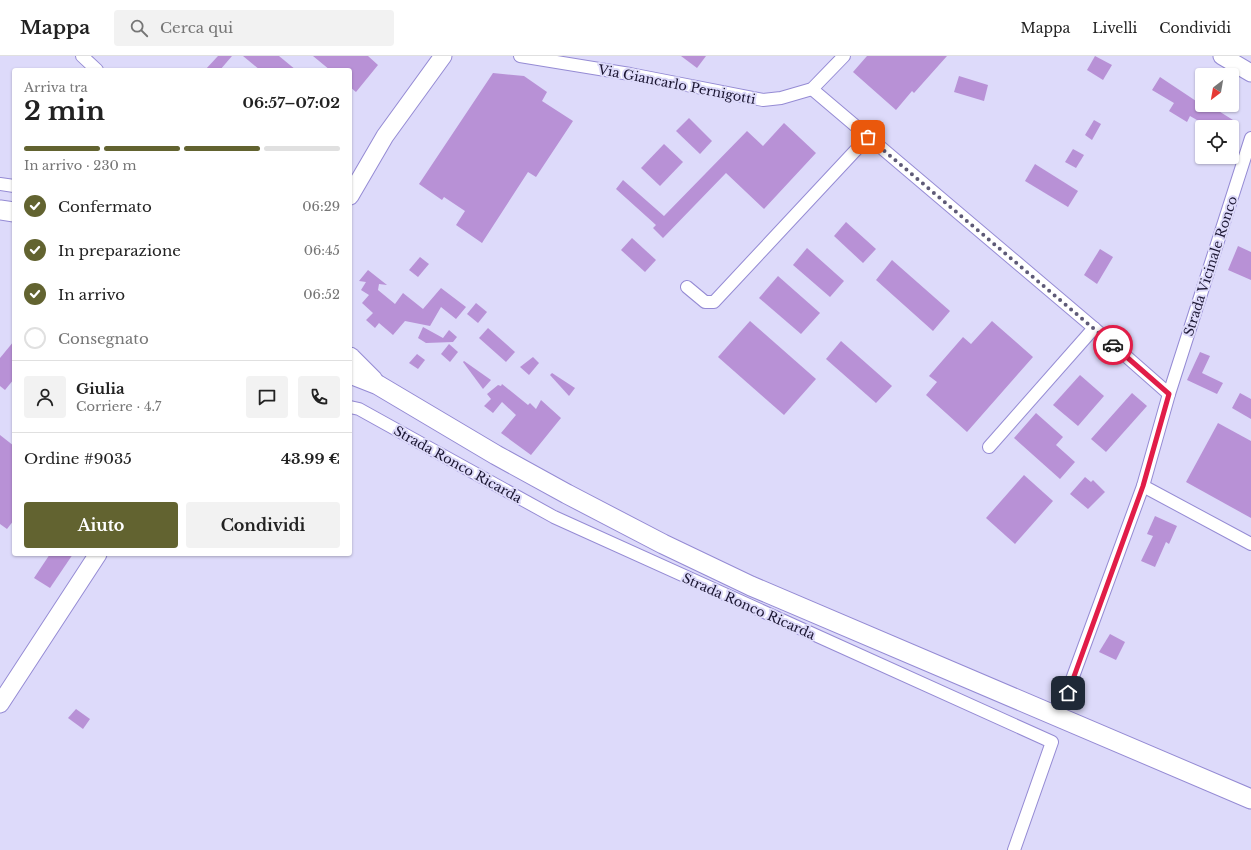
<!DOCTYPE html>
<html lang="it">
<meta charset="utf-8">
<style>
body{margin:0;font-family:"Libre Baskerville",serif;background:#f2f2f2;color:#222;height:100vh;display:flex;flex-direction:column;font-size:15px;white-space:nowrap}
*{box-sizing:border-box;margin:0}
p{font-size:13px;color:#767676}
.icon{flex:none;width:22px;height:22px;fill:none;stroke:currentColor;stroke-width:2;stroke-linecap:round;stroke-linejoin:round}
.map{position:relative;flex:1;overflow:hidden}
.details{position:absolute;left:12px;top:12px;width:340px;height:488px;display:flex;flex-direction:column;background:#fff;border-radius:4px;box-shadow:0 1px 3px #0004}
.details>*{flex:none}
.needle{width:26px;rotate:211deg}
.fabs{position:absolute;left:1195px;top:12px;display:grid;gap:8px}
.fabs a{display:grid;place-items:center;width:44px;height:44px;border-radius:4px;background:#fff;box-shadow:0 1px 3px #0004;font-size:20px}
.pin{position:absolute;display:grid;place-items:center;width:34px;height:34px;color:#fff;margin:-17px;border-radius:8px;box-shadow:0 2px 6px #0006}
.courier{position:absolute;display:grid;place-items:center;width:40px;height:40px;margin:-20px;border:3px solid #e11d48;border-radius:50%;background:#fff;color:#222;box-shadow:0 1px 5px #0007}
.headline em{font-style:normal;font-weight:700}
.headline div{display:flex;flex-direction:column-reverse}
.headline{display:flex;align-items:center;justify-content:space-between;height:68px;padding:0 12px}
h1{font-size:26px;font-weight:700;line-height:30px}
.bar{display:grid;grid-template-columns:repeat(4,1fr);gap:6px 4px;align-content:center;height:48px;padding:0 12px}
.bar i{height:5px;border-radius:3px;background:#e0e0e0}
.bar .selected{background:#626330}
.bar p{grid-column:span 4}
.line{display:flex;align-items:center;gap:10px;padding:0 12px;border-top:1px solid #e0e0e0}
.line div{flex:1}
.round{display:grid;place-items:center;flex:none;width:42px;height:42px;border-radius:4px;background:#f2f2f2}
ol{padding:0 12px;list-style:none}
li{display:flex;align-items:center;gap:12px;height:44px}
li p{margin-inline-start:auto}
li .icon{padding:4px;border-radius:50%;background:#626330;color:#fff;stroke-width:4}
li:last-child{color:#767676}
li i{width:22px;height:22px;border:2px solid #e0e0e0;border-radius:50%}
.cta{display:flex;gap:8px;margin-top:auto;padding:8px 12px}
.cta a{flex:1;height:46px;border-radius:4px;background:#626330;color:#fff;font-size:16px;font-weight:700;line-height:46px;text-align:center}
.cta a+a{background:#f2f2f2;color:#222}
header{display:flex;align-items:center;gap:24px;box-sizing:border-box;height:56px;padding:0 20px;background:#fff;border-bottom:1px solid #e0e0e0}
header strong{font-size:19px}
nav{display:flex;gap:22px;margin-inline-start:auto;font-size:14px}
.search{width:280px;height:36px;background:#f2f2f2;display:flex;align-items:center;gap:10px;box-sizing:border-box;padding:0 14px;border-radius:4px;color:#767676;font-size:15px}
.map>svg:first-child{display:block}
.building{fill:#b891d6}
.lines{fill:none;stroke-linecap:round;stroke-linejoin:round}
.minor-casing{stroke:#958bd4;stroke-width:14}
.secondary-casing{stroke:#958bd4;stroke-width:19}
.primary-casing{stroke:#958bd4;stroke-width:21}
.minor{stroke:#fff;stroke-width:12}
.secondary{stroke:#fff;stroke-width:17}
.primary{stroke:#fff;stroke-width:19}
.done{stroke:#5e5a77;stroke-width:4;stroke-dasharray:0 7.2}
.route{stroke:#e11d48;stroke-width:5}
.labels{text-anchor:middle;stroke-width:4;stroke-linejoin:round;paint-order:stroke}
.street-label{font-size:13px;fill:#1a1531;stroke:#dddafa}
</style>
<header>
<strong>Mappa</strong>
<div class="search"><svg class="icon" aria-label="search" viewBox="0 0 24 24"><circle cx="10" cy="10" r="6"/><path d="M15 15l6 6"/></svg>Cerca qui</div>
<nav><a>Mappa</a><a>Livelli</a><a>Condividi</a></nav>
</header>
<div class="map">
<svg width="1251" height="794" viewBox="0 0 1251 794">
<rect width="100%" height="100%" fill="#dddafa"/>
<!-- building -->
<g class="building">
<path d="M 218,0 L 232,0 L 220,14 L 205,14 Z"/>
<path d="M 243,0 L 279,0 L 296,14 L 260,14 Z"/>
<path d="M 313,0 L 368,0 L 378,9 L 356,36 L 350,31 L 350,14 L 330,14 Z"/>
<path d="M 681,0 L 706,0 L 697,12 Z"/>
<path d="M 867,0 L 947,0 L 914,37 L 912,35 L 896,54 L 853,16 Z"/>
<path d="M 1095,0 L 1112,9 L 1103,24 L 1087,14 Z"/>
<path d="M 493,17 L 524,20 L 547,36 L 542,45 L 573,65 L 536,121 L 528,116 L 482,187 L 456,169 L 465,155 L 444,141 L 442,144 L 419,128 Z"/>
<path d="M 959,20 L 988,29 L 984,45 L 954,36 Z"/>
<path d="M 1160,21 L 1202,49 L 1209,49 L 1233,64 L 1229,71 L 1209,71 L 1190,60 L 1187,66 L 1169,55 L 1174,47 L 1152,34 Z"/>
<path d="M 689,62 L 712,85 L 700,98 L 676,75 Z"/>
<path d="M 1094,64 L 1101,68 L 1092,84 L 1085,79 Z"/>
<path d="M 784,67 L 816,97 L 764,153 L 726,117 L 663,182 L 653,172 L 656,169 L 616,133 L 623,124 L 664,160 L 747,75 L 763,90 Z"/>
<path d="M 664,88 L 683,106 L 660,130 L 641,112 Z"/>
<path d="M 1073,93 L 1084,99 L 1076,112 L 1065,106 Z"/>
<path d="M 1035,108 L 1078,135 L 1068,151 L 1025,125 Z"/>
<path d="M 846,166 L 876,193 L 863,207 L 834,180 Z"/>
<path d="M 632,182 L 656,204 L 645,216 L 621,194 Z"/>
<path d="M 1238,190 L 1251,196 L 1251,224 L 1228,214 Z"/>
<path d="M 807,192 L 844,225 L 830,241 L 793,209 Z"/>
<path d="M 1100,193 L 1113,201 L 1097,228 L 1084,219 Z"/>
<path d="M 420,201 L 429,208 L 418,221 L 409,214 Z"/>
<path d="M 892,204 L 950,255 L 933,275 L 876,224 Z"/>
<path d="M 368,214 L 387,229 L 379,228 L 378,234 L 395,248 L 403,237 L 423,253 L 441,232 L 466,251 L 456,263 L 441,251 L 430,270 L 405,265 L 393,279 L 379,267 L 375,272 L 366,264 L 373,257 L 362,247 L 369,239 L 361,234 L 366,226 L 359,225 Z"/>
<path d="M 778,220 L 820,257 L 801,278 L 759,242 Z"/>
<path d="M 476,247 L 487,256 L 478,267 L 467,258 Z"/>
<path d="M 750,265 L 816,323 L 784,359 L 718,301 Z"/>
<path d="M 992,265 L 1033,301 L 967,376 L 926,339 L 937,326 L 929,320 L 963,281 L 971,288 Z"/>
<path d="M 423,271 L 443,282 L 449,274 L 457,281 L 453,286 L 426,287 L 418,282 Z"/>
<path d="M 488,272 L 515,296 L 506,306 L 479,282 Z"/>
<path d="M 14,285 L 14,323 L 5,334 L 0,330 L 0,302 Z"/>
<path d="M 841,285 L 892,330 L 876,347 L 826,303 Z"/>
<path d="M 449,288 L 458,296 L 450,306 L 441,298 Z"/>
<path d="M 1200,296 L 1210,300 L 1202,317 L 1223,327 L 1217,338 L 1187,324 Z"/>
<path d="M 417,298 L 425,304 L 418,313 L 409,307 Z"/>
<path d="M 533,301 L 539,307 L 529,319 L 520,311 Z"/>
<path d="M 464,305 L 491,324 L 483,333 L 463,306 Z"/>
<path d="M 552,317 L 575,332 L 569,340 L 550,319 Z"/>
<path d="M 1080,319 L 1104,340 L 1078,370 L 1053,349 Z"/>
<path d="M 502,328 L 528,349 L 530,347 L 536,353 L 541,344 L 561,362 L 531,399 L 501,377 L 516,359 L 502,346 L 493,357 L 484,350 L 491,343 L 487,338 L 498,329 L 501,330 Z"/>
<path d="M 1132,337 L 1147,350 L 1106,396 L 1091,383 Z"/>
<path d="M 1240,337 L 1251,343 L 1251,363 L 1232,352 Z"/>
<path d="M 1036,357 L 1063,381 L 1056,389 L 1075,406 L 1060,423 L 1014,382 Z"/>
<path d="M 1218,367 L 1251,385 L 1251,462 L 1186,426 Z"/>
<path d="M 0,379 L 14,390 L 14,464 L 7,473 L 0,468 Z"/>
<path d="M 1024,419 L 1053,445 L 1015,488 L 986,462 Z"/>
<path d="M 1085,421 L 1091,426 L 1093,424 L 1105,436 L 1088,453 L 1070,438 Z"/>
<path d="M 1155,460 L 1177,470 L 1169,488 L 1166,486 L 1155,511 L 1141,505 L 1153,480 L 1147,478 Z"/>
<path d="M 50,498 L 73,498 L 50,532 L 34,522 Z"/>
<path d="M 1110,578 L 1125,586 L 1116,604 L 1099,596 Z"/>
<path d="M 76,653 L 90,663 L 83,673 L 68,662 Z"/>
</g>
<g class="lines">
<!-- minor casing -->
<g class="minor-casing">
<g id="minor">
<path d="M 82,0 L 97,14"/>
<path d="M 520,0 L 630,18 L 763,44 L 781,42 L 812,33 L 844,0"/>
<path d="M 812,33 L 1094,272 L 1169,338"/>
<path d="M 0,128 L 14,130"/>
<path d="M 687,231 L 705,246 L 714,246 L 868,81"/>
<path d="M 350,351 L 359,353 L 554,461 L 1052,686 L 1014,794"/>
<path d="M 989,391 L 1094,272"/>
<path d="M 1143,430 L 1251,488"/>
<path d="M 1067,637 L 1143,430 L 1169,338 L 1251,82"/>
</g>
</g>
<!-- secondary casing -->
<g class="secondary-casing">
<g id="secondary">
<path d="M 1222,0 L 1251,17"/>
<path d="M 350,140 L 385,80 L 443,0"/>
<path d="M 0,648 L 98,498"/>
</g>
</g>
<!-- primary casing -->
<g class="primary-casing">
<g id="primary">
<path d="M 0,154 L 14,156"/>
<path d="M 350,301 L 373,324"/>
<path d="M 350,318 L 378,329 L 496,399 L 567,438 L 663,488 L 751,530 L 1251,743"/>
</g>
</g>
<!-- minor -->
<use href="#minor" class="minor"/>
<!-- secondary -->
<use href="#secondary" class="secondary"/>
<!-- primary -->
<use href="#primary" class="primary"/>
</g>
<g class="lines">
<!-- done -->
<path class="done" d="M 868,81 L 1113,289"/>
<!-- route -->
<path class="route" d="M 1068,637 L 1143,430 L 1169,338 L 1113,289"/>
</g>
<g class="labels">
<!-- street labels -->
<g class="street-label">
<text transform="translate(677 28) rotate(11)" y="5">Via Giancarlo Pernigotti</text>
<text transform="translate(1210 210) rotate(-72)" y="5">Strada Vicinale Ronco</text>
<text transform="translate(458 408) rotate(29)" y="5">Strada Ronco Ricarda</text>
<text transform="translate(749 550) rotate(24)" y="5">Strada Ronco Ricarda</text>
</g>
</g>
</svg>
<div class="fabs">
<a><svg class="needle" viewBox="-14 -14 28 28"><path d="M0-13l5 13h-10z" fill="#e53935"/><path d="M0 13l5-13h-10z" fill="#767676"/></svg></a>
<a><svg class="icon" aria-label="locate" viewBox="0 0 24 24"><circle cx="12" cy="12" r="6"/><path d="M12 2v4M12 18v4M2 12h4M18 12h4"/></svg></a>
</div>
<div class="pin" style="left:868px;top:81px;background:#ea580c"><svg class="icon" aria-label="bag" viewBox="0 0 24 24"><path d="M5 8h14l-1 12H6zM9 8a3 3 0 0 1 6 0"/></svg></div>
<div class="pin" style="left:1068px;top:637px;background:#1f2937"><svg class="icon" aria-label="home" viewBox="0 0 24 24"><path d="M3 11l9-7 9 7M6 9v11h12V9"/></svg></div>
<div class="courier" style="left:1113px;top:289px"><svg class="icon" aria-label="car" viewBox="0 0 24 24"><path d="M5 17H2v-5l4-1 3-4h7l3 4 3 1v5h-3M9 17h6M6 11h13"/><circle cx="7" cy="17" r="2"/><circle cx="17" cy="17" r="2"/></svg></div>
<section class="details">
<div class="headline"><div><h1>2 min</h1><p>Arriva tra</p></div><em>06:57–07:02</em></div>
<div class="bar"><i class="selected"></i><i class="selected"></i><i class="selected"></i><i></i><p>In arrivo · 230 m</p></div>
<ol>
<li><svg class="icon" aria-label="check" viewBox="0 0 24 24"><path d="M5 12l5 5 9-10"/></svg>Confermato<p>06:29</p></li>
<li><svg class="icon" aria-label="check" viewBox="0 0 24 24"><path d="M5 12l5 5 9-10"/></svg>In preparazione<p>06:45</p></li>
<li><svg class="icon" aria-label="check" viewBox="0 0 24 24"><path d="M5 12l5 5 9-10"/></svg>In arrivo<p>06:52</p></li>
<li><i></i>Consegnato</li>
</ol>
<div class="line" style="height:72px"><a class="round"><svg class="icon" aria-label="person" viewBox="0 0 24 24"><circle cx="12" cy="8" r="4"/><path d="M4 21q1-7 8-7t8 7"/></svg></a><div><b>Giulia</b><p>Corriere · 4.7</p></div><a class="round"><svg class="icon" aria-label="chat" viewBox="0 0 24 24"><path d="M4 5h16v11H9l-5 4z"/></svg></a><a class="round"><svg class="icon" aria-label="phone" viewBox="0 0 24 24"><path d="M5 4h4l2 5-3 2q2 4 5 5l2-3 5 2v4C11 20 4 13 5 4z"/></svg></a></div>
<div class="line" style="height:52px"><div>Ordine #9035</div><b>43.99 €</b></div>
<div class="cta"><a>Aiuto</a><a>Condividi</a></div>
</section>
</div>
